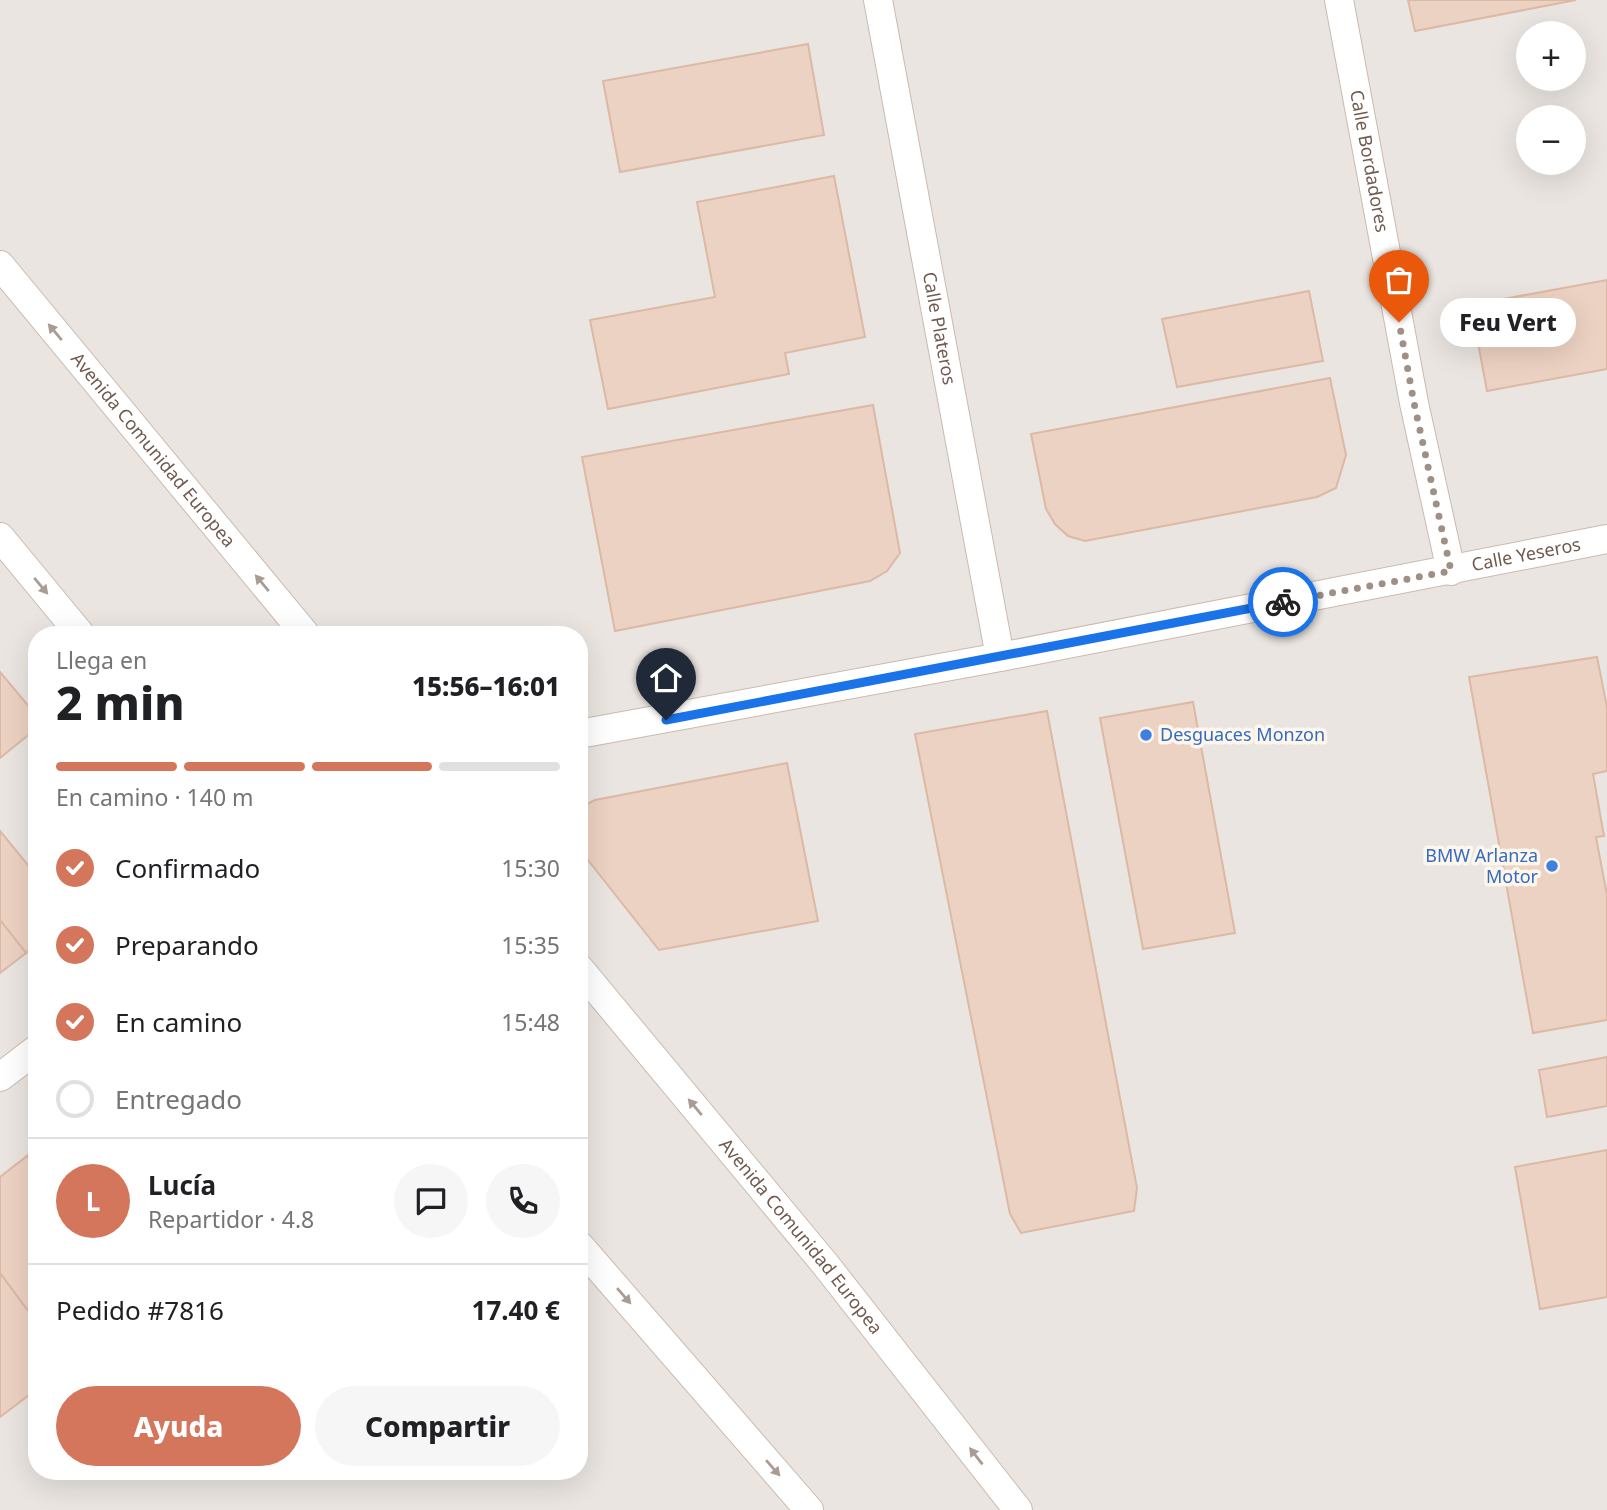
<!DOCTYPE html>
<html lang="es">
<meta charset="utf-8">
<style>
body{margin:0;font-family:"Noto Sans",sans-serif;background:#f6f6f6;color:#202124;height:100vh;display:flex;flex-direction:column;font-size:26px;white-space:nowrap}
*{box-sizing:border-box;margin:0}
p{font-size:23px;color:#757577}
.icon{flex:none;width:38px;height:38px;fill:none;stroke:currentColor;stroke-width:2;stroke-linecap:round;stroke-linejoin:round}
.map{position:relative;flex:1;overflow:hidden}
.panel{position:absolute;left:28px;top:626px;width:560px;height:854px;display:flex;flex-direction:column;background:#fff;border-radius:28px;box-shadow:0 7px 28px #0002}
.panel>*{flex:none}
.fabs{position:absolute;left:1516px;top:21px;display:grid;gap:14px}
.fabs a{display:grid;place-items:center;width:70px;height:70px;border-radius:50%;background:#fff;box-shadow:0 7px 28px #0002;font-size:35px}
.pin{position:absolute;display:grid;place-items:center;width:60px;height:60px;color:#fff;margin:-72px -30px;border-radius:50% 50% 50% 0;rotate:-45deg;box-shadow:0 0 7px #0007}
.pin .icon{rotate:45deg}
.courier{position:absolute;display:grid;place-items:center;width:70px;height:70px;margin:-35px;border:5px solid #1a73e8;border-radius:50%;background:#fff;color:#222;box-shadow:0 2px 9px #0007}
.bubble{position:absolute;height:49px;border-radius:24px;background:#fff;box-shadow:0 7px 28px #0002;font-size:23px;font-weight:800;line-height:49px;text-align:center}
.overview em{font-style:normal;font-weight:800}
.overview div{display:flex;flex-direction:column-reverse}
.overview{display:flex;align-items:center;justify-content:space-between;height:119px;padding:0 28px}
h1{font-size:46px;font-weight:800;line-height:52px}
.bar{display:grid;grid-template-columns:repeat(4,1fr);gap:10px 7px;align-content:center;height:84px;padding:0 28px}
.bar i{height:9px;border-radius:5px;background:#e0e0e0}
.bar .on{background:#d4765c}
.bar p{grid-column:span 4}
.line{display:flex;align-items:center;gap:18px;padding:0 28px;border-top:2px solid #e0e0e0}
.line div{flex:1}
.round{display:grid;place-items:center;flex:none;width:74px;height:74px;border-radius:37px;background:#f6f6f6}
ol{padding:0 28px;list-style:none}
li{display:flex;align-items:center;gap:21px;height:77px}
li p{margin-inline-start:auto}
li .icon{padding:7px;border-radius:50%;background:#d4765c;color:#fff;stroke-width:4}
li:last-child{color:#757577}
li i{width:38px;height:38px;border:4px solid #e0e0e0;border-radius:50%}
.button{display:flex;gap:14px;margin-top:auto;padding:14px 28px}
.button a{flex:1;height:80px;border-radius:42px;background:#d4765c;color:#fff;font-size:28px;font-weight:800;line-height:80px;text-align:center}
.button a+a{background:#f6f6f6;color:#202124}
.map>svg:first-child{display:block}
.industrial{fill:#eae5e0;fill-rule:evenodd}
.building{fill:#ecd2c2;stroke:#dcb9a5;stroke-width:2}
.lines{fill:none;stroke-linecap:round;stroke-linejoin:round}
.minor-casing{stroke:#cabaaf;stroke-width:30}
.minor{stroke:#fff;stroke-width:28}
.oneway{fill:#a99c95}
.done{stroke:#a08f84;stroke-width:7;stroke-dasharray:0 12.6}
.route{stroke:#1a73e8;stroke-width:9}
.shop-dot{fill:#3f7fe0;stroke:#fdf6ed;stroke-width:2.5}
.labels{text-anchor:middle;stroke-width:7;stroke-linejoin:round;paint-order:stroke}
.street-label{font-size:18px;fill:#705a4f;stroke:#fdf6ed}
.shop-label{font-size:18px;fill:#366cbe;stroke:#fdf6ed;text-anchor:start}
</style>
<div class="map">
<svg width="1607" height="1510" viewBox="0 0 1607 1510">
<rect width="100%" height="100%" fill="#faf2e7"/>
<!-- industrial -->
<path class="industrial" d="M 0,0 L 1607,0 L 1607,1510 L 0,1510 ZM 1528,33 L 1573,33 L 1573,79 L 1528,79 ZM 1528,117 L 1573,117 L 1573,163 L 1528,163 ZM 37,635 L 579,635 L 579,1472 L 37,1472 Z"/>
<!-- building -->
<g class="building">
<path d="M 1408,0 L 1576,0 L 1415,31 Z"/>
<path d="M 808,44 L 824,135 L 620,172 L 603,81 Z"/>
<path d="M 834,176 L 865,337 L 785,353 L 789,374 L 608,409 L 590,320 L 715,297 L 697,202 Z"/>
<path d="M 1607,280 L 1607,369 L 1487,391 L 1471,305 Z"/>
<path d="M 1309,291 L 1323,361 L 1177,387 L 1162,319 Z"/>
<path d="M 1330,378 L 1346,455 L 1336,488 L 1317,497 L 1085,541 L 1068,536 L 1055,524 L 1046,509 L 1031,434 Z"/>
<path d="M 873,405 L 900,553 L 887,571 L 870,581 L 615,631 L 582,457 Z"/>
<path d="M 1597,657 L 1607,707 L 1607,771 L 1593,774 L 1604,836 L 1596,837 L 1607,895 L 1607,1020 L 1533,1033 L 1469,677 Z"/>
<path d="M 0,672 L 37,716 L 37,728 L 0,758 Z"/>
<path d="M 1193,702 L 1235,933 L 1143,949 L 1100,718 Z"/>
<path d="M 1047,711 L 1137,1188 L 1134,1211 L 1021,1233 L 1010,1214 L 915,734 Z"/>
<path d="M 787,763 L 818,921 L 659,950 L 580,850 L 579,808 L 595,800 Z"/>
<path d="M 0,831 L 37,876 L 37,944 L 26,953 L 0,920 Z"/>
<path d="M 0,920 L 26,953 L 0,973 Z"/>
<path d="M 1607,1057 L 1607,1106 L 1547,1117 L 1539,1070 Z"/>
<path d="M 37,1148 L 37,1169 L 27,1156 Z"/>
<path d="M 1607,1150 L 1607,1297 L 1540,1309 L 1515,1167 Z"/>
<path d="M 27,1156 L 37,1169 L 37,1323 L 0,1273 L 0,1177 Z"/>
<path d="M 0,1273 L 37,1323 L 37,1389 L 0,1417 Z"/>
</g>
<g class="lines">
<!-- minor casing -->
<g class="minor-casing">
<g id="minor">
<path id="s1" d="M 878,0 L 1000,657"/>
<path id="s2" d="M 1339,0 L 1414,403 L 1451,571"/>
<path id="s3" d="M 0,265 L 306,635"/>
<path d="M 0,537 L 81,635"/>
<path id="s4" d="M 579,734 L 1000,657 L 1607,539"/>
<path id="s5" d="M 579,968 L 825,1264 L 1018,1510"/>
<path d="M 0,1077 L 37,1049"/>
<path d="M 579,1245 L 809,1510"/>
</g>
</g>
<!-- minor -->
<use href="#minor" class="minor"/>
</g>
<!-- one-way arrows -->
<defs><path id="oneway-solid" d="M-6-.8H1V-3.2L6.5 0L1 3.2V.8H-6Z" transform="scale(1.75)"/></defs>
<g class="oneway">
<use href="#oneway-solid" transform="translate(55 332) rotate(-130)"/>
<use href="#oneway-solid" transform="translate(262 583) rotate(-130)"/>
<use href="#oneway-solid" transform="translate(41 586) rotate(50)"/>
<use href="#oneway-solid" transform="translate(695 1107) rotate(-130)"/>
<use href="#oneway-solid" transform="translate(624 1296) rotate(49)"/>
<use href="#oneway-solid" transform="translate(976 1456) rotate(-128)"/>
<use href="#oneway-solid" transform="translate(773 1468) rotate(49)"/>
</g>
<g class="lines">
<!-- done -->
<path class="done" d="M 1283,602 L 1451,571 L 1414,403 L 1399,322"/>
<!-- route -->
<path class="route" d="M 666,720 L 1283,602"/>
</g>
<!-- markers -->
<g class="shop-dot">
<circle cx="1146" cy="735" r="7"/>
<circle cx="1552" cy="866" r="7"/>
</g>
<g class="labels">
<!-- street labels -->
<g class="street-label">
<text dy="6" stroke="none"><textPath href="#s2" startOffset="164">Calle Bordadores</textPath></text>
<text dy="6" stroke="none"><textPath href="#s1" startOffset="334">Calle Plateros</textPath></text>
<text dy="6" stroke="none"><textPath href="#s3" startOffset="240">Avenida Comunidad Europea</textPath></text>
<text dy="6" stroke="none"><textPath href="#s4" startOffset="964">Calle Yeseros</textPath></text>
<text dy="6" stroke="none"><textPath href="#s5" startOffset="348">Avenida Comunidad Europea</textPath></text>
</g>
<!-- shop labels -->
<g class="shop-label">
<text x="1160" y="741">Desguaces Monzon</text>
<text x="1538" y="862" text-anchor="end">BMW Arlanza<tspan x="1538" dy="21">Motor</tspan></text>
</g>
</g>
</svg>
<div class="fabs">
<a>+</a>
<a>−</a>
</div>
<div class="pin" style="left:1399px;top:322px;background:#ea580c"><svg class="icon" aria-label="bag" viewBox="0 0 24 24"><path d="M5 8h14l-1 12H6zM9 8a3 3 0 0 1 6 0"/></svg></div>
<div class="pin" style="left:666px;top:720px;background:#1f2937"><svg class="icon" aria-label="home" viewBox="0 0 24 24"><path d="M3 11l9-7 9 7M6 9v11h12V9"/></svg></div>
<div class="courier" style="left:1283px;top:602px"><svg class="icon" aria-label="bike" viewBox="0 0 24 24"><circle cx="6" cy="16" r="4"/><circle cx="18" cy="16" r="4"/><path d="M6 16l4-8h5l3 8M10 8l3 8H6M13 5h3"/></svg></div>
<div class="bubble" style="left:1440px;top:298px;width:136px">Feu Vert</div>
<section class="panel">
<div class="overview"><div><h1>2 min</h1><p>Llega en</p></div><em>15:56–16:01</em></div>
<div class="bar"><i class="on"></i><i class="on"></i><i class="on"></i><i></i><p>En camino · 140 m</p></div>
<ol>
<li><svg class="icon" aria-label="check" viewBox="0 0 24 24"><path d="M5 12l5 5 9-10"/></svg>Confirmado<p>15:30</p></li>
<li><svg class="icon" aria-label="check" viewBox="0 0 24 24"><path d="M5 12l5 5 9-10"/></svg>Preparando<p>15:35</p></li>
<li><svg class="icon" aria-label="check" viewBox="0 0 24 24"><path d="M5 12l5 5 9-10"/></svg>En camino<p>15:48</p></li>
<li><i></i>Entregado</li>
</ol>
<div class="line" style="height:126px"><b class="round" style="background:#d4765c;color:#fff">L</b><div><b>Lucía</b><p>Repartidor · 4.8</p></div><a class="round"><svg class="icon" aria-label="chat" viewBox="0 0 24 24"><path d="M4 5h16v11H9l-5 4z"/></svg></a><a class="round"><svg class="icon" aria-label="phone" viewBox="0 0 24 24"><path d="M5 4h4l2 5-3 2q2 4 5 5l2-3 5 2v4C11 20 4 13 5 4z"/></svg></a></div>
<div class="line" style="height:91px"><div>Pedido #7816</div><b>17.40 €</b></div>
<div class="button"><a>Ayuda</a><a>Compartir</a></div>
</section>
</div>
